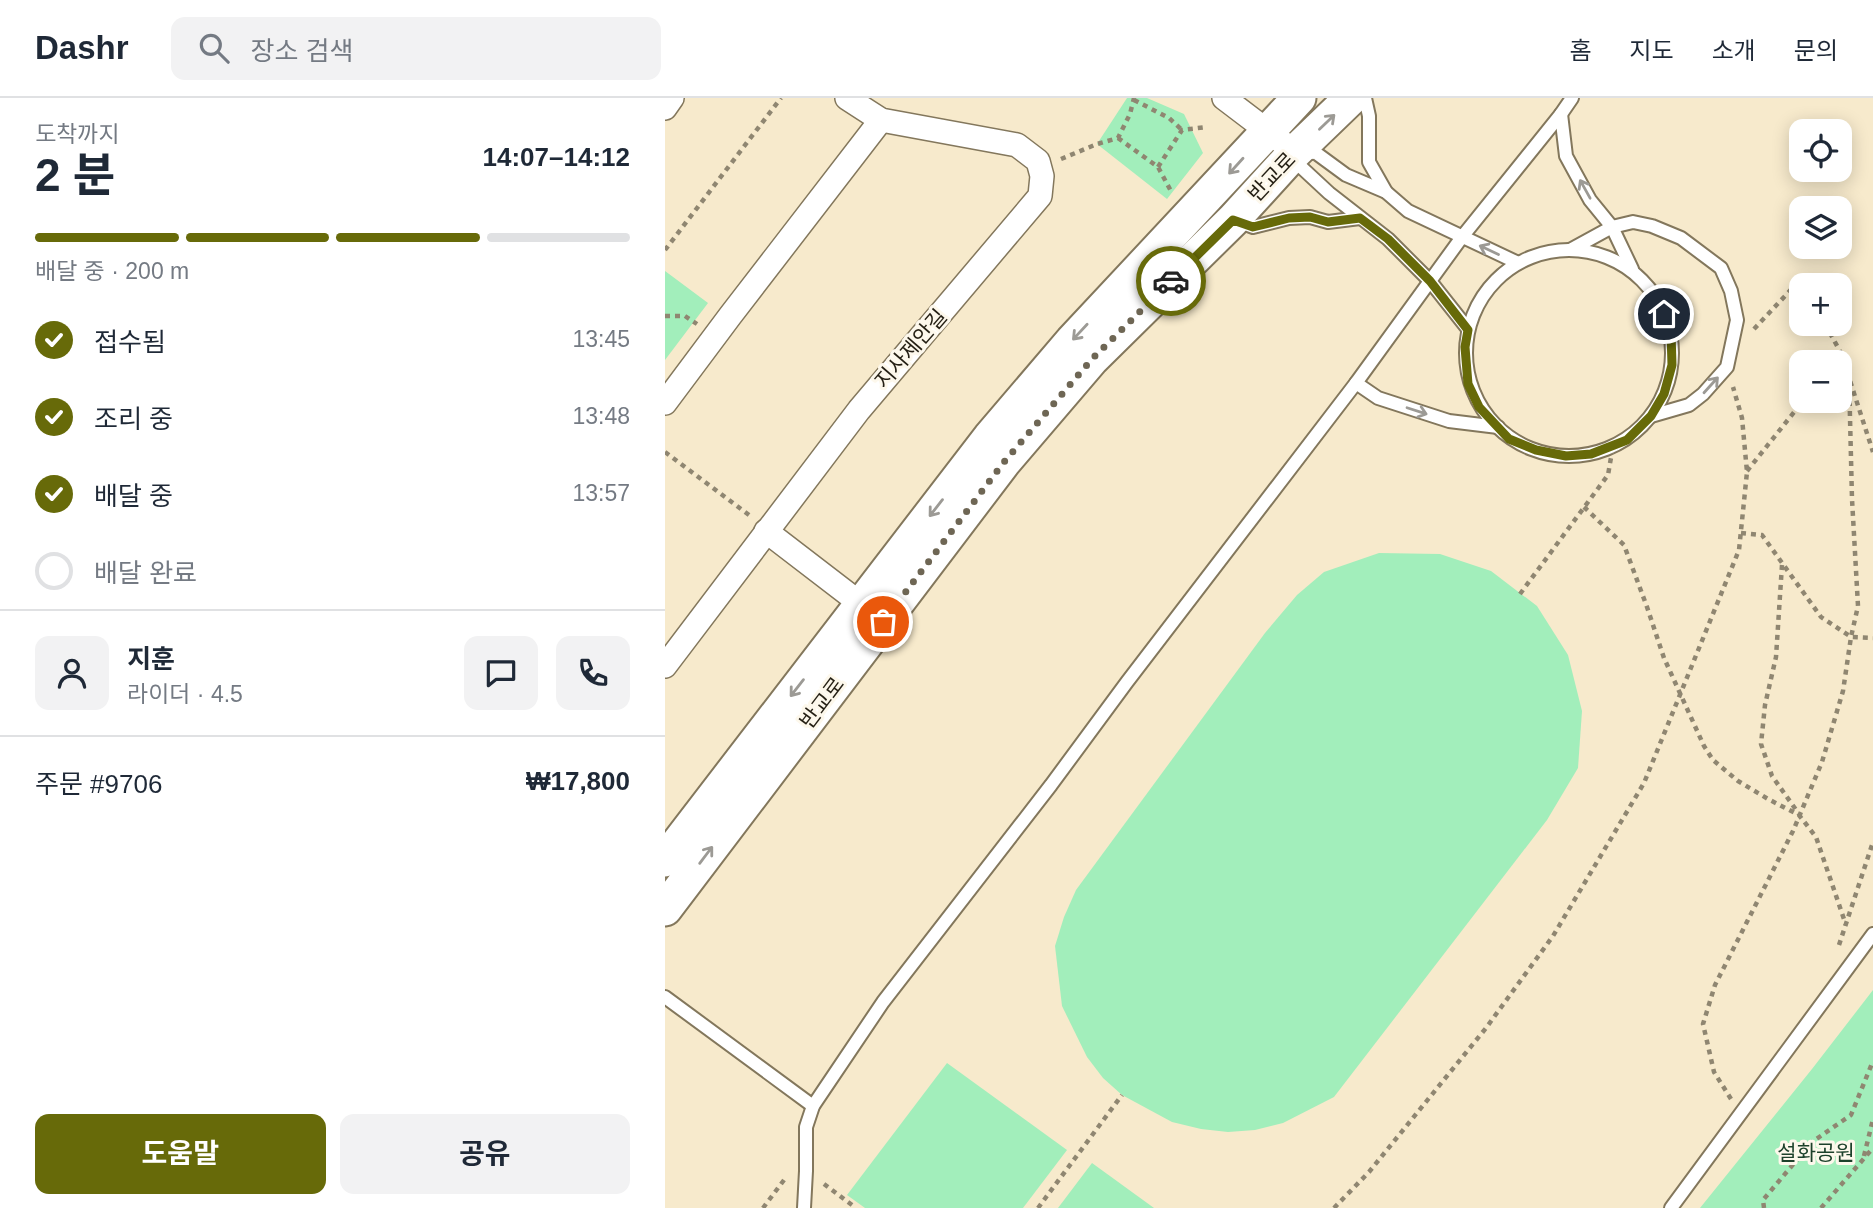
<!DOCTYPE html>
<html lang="ko">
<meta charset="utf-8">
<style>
body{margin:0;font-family:Helvetica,"Noto Sans KR",sans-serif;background:#f2f2f3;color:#1f2937;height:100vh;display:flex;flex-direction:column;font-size:26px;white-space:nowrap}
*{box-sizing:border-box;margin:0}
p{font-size:23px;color:#747a83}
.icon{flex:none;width:38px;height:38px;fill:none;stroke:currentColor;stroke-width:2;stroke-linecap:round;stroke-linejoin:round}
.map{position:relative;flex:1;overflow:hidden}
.details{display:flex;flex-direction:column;background:#fff;width:665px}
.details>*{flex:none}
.fabs{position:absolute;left:1124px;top:21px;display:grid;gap:14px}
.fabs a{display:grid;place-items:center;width:63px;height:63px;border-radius:14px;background:#fff;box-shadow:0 4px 18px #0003;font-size:35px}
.pin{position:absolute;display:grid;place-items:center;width:60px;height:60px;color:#fff;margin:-30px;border:4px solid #fff;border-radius:50%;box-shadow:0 2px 7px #0007}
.courier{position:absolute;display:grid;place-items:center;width:70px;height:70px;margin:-35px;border:5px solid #676a09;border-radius:50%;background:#fff;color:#222;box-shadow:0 2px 9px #0007}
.headline em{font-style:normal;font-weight:700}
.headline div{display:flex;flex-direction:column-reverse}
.headline{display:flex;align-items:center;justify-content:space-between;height:119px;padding:0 35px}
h1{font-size:46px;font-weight:700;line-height:52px}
.bar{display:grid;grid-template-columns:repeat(4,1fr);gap:10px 7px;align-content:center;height:84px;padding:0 35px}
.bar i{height:9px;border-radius:5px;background:#e0e1e3}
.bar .active{background:#676a09}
.bar p{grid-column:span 4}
.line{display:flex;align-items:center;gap:18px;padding:0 35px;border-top:2px solid #e0e1e3}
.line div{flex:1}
.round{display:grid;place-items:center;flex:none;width:74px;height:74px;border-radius:14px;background:#f2f2f3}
ol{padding:0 35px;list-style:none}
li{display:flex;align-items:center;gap:21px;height:77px}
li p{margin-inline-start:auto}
li .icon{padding:7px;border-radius:50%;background:#676a09;color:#fff;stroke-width:4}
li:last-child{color:#747a83}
li i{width:38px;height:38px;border:4px solid #e0e1e3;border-radius:50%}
.button{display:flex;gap:14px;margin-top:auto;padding:14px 35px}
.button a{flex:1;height:80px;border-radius:14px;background:#676a09;color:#fff;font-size:28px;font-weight:700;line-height:80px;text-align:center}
.button a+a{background:#f2f2f3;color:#1f2937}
header{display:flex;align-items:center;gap:42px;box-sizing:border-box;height:98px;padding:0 35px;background:#fff;border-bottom:2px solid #e0e1e3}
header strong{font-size:33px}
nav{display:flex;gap:38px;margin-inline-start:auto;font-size:24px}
.search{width:490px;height:63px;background:#f2f2f3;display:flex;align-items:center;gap:18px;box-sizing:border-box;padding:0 24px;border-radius:14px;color:#747a83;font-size:26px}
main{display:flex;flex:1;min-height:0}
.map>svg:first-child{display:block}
.green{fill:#a2eebb}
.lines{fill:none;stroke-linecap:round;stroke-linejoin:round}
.lane-casing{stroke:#83775c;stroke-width:16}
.street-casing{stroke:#83775c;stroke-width:26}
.secondary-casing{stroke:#83775c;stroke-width:37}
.path{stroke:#8f8671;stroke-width:4.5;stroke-dasharray:5 5;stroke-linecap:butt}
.lane{stroke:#fff;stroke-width:12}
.street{stroke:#fff;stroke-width:23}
.secondary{stroke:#fff;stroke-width:33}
.oneway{stroke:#9c9a95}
.done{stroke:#6e6654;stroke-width:7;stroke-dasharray:0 12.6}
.route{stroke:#676a09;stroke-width:9}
.labels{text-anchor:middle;stroke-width:6;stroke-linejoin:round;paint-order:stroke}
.street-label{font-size:21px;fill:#241f14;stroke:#fdf8ec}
.park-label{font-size:21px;fill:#1d412b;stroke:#fdf8ec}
</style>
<header>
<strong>Dashr</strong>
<div class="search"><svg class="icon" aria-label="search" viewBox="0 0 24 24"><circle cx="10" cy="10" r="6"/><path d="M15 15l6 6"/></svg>장소 검색</div>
<nav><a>홈</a><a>지도</a><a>소개</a><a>문의</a></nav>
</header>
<main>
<section class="details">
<div class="headline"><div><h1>2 분</h1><p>도착까지</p></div><em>14:07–14:12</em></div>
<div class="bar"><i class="active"></i><i class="active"></i><i class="active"></i><i></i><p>배달 중 · 200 m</p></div>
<ol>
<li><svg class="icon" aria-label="check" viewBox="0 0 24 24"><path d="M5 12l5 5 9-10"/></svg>접수됨<p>13:45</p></li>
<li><svg class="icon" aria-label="check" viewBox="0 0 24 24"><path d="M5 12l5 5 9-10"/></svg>조리 중<p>13:48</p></li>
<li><svg class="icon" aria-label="check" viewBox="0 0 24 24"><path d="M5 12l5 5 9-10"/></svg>배달 중<p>13:57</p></li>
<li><i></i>배달 완료</li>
</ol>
<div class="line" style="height:126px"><a class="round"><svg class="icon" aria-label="person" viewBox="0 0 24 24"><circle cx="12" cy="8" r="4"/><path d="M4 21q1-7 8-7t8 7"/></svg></a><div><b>지훈</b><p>라이더 · 4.5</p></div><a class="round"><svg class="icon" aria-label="chat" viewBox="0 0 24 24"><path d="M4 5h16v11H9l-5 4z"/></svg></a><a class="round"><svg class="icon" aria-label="phone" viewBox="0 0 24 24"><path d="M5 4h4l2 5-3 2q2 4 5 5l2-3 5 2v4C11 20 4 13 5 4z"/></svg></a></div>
<div class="line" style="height:91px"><div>주문 #9706</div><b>₩17,800</b></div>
<div class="button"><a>도움말</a><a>공유</a></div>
</section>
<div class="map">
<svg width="1208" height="1110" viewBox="0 0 1208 1110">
<rect width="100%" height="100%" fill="#f7eacc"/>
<!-- green -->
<g class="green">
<path d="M 462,0 L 482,0 L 519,16 L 538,55 L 502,101 L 432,46 Z"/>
<path d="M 0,173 L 43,205 L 0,262 Z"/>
<path d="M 714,455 L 775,456 L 826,473 L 872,508 L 903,557 L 917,613 L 913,670 L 882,722 L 669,999 L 618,1025 L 590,1032 L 563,1034 L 536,1031 L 507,1024 L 457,997 L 438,980 L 422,959 L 397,908 L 390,848 L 399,819 L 411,792 L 600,535 L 632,497 L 659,474 Z"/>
<path d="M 1208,892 L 1208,1110 L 1035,1110 L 1147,971 Z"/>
<path d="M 282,965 L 402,1052 L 358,1110 L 200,1110 L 182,1097 Z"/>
<path d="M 427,1065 L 489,1110 L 393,1110 Z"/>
</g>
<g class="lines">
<!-- lane casing -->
<g class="lane-casing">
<g id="lane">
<path d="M 700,0 L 704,18 L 704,64 L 721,94"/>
<path d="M 896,16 L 901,58 L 925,102 L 947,129 L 967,171"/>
<path d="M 572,123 L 588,129 L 624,120 L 645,119 L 663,124 L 695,120"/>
<circle cx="904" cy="255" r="103"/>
<path d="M 905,152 L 947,129 L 968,124 L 987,128 L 1016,140 L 1056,170 L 1066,193 L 1072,222 L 1062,269 L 1038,296 L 1024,307 L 986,318"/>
<path d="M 803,231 L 765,183 L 723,141 L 664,95 L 636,69 L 630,54 L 651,55 L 681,77 L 721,94 L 743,113 L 851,164"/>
<path d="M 691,285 L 713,300 L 784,323 L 833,329"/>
<path d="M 0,899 L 148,1008"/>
<path d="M 139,1110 L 141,1073 L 141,1029 L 148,1008 L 218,904 L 386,687 L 462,584 L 691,285 L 797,139 L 896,16 L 907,0"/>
<path d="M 1006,1110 L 1208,836"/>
</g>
</g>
<!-- street casing -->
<g class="street-casing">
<g id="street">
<path d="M 559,0 L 630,54"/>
<path d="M 0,10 L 7,0"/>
<path d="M 0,305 L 65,218 L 216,22"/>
<path d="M 101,433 L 196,506"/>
<path d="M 0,568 L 194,312 L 375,98 L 377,78 L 373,63 L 352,47 L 216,22 L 182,0"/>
</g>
</g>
<!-- secondary casing -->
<g class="secondary-casing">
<g id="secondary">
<path d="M 0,762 L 325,339 L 407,243 L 634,0"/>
<path d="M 0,811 L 339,364 L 427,261 L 568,122 L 630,54 L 686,0"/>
</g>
</g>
<!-- path -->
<g class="path">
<path d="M 469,2 L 504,20 L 517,32"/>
<path d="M 453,40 L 493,69 L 507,95"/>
<path d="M 396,61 L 432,46 L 453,40 L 465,16 L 469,0"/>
<path d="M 493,69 L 517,32 L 542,29"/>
<path d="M 0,152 L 116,0"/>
<path d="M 0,218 L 20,218 L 32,226"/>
<path d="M 1160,226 L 1176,255 L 1168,264"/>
<path d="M 1089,231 L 1135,182 L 1138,187"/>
<path d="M 1176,255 L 1208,354"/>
<path d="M 0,354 L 84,417"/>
<path d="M 1082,373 L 1138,303"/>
<path d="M 919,409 L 959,447 L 982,509 L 999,560 L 1039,648 L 1048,662 L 1073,683 L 1103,701 L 1134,717 L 1151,739 L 1181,827"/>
<path d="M 1076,435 L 1097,437 L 1156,519 L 1186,539 L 1208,540"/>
<path d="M 1117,467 L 1111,559 L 1100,607 L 1096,646 L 1107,678 L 1134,716"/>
<path d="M 855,496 L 943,377 L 948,348"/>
<path d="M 1174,847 L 1208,744"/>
<path d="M 1066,1001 L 1049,974 L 1038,926 L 1050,887 L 1128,733 L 1157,664 L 1178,593 L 1186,539 L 1193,508 L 1187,401 L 1184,279"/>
<path d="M 1199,1058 L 1208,1021"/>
<path d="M 159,1086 L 191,1110"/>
<path d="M 98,1110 L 119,1082"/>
<path d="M 373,1110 L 457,997"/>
<path d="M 669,1110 L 704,1074 L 821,930 L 888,838 L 979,685 L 1074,452 L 1082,374 L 1077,320 L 1068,289"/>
<path d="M 1099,1110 L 1098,1102 L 1147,1044 L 1186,1017 L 1208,963"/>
<path d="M 1156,1110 L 1208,1050"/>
</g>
<!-- lane -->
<use href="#lane" class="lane"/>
<!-- street -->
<use href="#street" class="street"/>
<!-- secondary -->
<use href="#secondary" class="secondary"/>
</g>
<!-- one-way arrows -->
<defs><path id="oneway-shaft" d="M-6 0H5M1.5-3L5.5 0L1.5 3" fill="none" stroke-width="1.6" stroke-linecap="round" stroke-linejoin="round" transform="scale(1.75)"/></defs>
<g class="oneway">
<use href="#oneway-shaft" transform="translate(662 24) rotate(-44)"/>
<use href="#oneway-shaft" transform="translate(571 68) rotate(132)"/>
<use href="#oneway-shaft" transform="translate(920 91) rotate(-119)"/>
<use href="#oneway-shaft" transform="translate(824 152) rotate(-155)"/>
<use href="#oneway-shaft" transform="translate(415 234) rotate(133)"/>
<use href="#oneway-shaft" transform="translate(1046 287) rotate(-48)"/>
<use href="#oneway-shaft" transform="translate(752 313) rotate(18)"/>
<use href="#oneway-shaft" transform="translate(271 410) rotate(128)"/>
<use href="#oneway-shaft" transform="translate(132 590) rotate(128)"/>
<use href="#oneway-shaft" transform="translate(41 757) rotate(-53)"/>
</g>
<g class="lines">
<!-- done -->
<path class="done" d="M 218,524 L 339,364 L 427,261 L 506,183"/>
<!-- route -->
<path class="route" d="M 506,183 L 568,122 L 588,129 L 624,120 L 645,119 L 663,124 L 695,120 L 723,141 L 765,183 L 803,232 L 800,249 L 803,286 L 814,309 L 844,341 L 871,352 L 901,358 L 926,356 L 962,342 L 986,318 L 999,296 L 1007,267 L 1006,235 L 999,216"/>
</g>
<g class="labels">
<!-- street labels -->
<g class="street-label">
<text transform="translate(607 79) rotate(-47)" y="7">반교로</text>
<text transform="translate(246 251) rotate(-49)" y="7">지사제안길</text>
<text transform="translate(157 605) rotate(-53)" y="7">반교로</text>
</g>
<!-- park labels -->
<g class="park-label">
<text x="1151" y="1062">설화공원</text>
</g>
</g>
</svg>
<div class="fabs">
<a><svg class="icon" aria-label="locate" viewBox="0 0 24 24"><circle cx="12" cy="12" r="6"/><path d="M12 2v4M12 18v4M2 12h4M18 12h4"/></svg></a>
<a><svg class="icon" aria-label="layers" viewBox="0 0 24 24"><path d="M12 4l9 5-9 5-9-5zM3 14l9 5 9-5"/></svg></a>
<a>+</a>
<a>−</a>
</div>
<div class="pin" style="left:218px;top:524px;background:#ea580c"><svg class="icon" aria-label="bag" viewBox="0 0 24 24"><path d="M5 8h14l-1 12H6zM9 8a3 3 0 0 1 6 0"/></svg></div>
<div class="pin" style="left:999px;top:216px;background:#1f2937"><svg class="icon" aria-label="home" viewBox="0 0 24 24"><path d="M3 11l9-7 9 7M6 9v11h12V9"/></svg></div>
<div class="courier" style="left:506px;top:183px"><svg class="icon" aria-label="car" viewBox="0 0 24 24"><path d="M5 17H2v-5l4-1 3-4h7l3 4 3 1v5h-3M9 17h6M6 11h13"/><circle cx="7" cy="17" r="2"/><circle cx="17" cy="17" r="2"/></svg></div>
</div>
</main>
